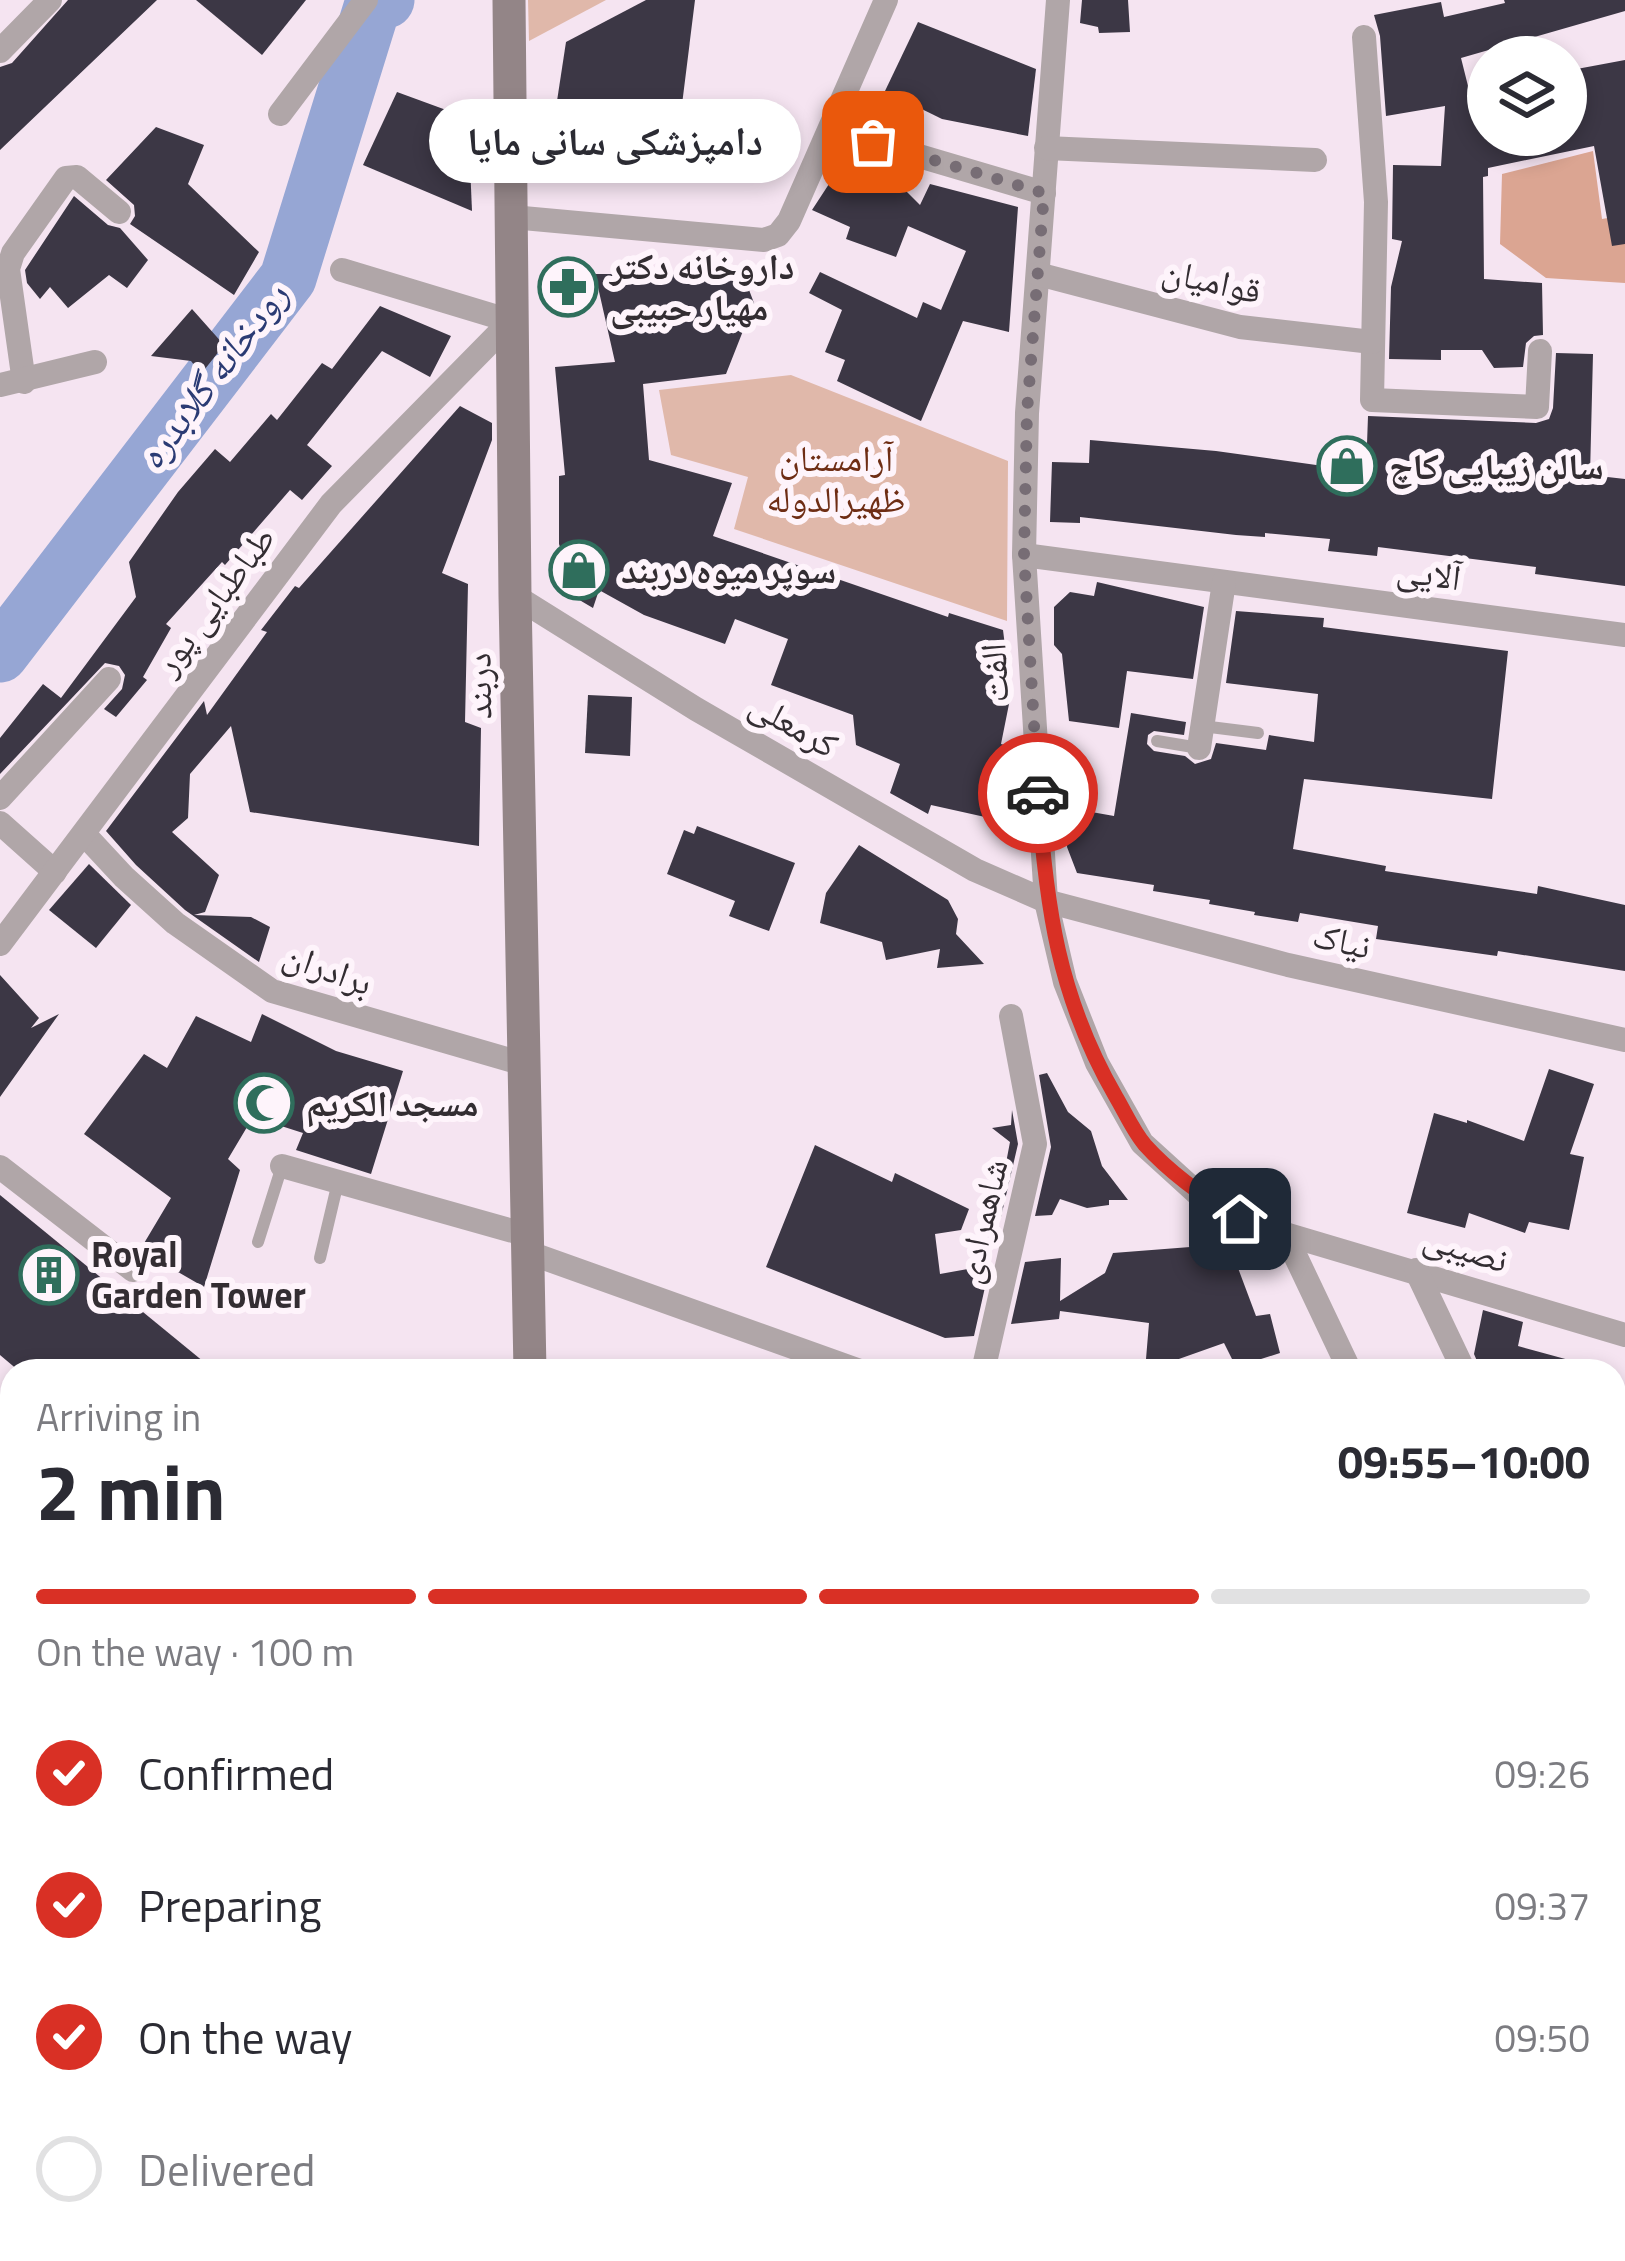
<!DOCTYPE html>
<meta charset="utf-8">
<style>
body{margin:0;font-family:"Titillium Web","Noto Naskh Arabic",sans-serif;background:#f2f2f3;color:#2b2b33;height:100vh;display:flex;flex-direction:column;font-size:45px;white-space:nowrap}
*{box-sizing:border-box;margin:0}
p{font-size:39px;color:#7c7c81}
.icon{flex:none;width:66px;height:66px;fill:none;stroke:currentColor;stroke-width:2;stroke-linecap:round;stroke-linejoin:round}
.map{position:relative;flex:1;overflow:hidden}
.drawer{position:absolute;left:0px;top:1359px;width:1626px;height:903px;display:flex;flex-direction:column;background:#fff;border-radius:36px 36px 0 0;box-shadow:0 6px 18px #0003}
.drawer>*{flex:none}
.tools{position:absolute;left:1467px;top:36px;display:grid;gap:24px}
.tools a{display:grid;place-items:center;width:120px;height:120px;border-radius:50%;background:#fff;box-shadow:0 6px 18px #0003;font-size:60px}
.pin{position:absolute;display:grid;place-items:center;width:102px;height:102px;color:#fff;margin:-51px;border-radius:24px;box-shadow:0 6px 18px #0006}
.courier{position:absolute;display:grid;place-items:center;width:120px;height:120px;margin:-60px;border:9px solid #d93025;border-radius:50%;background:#fff;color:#222;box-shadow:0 3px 15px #0007}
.bubble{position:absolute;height:84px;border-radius:42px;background:#fff;box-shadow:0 6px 18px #0003;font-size:39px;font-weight:700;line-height:84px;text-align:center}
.head em{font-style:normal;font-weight:700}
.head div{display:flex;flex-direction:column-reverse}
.head{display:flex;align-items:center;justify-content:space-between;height:204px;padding:0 36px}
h1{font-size:78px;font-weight:700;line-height:90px}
.bar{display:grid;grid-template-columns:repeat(4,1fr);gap:18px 12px;align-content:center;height:144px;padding:0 36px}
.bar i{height:15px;border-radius:9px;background:#e1e1e2}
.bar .active{background:#d93025}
.bar p{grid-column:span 4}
ol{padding:0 36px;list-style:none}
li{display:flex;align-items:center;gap:36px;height:132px}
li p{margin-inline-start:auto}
li .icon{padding:12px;border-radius:50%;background:#d93025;color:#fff;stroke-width:4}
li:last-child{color:#7c7c81}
li i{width:66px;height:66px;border:6px solid #e1e1e2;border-radius:50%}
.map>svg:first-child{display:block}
.green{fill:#e0b8aa}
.forest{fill:#dba592}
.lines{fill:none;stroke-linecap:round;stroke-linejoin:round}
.river{stroke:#96a6d4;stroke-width:57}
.building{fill:#3c3745}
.service{stroke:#b0a6a8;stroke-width:12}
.minor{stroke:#b0a6a8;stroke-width:24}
.secondary{stroke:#938587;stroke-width:33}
.done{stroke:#776d75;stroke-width:12;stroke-dasharray:0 21.6}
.route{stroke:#d93025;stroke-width:15}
.labels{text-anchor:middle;stroke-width:12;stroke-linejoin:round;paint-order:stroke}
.poi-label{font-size:36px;font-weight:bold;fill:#332d32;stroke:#fef4fb;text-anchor:start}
.street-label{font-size:36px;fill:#332d32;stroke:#fef4fb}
.park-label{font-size:36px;fill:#6e2d14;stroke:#fef4fb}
.water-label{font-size:39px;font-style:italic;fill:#2b3b74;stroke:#fef4fb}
</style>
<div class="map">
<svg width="1625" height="2261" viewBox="0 0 1625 2261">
<rect width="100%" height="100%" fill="#f5e4f1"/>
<!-- green -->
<g class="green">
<path d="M 528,0 L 606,0 L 529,41 Z"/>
<path d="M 791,375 L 1008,461 L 1007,621 L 734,529 L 748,477 L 671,455 L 659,390 Z"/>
</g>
<!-- forest -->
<path class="forest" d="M 1593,151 L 1602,219 L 1625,215 L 1625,283 L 1546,278 L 1500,244 L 1502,174 Z"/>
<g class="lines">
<!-- river -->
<path class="river" d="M 0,654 L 288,278 L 373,4 L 386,0"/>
</g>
<!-- building -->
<g class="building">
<path d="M 68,0 L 157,0 L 0,150 L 0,67 L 12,63 Z"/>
<path d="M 196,0 L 306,0 L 262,55 Z"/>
<path d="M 646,0 L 695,0 L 673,177 L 548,160 L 566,42 Z"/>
<path d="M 1082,0 L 1128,0 L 1130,32 L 1099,33 L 1098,27 L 1080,23 Z"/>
<path d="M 1504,0 L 1625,0 L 1625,11 L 1461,58 L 1469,90 L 1488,87 L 1488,135 L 1566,135 L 1566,71 L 1625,60 L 1625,244 L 1612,246 L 1594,146 L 1488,168 L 1488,176 L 1483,177 L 1484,279 L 1542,283 L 1543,335 L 1534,336 L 1526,343 L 1523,367 L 1494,368 L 1482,350 L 1441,350 L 1441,360 L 1389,359 L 1391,287 L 1402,241 L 1392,239 L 1393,165 L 1441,166 L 1445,106 L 1386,116 L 1380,36 L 1374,15 L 1441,2 L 1444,17 L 1505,3 Z"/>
<path d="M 918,22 L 1036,69 L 1028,136 L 942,119 L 885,91 Z"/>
<path d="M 397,92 L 468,118 L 472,211 L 363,165 Z"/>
<path d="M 156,127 L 204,145 L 188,184 L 259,252 L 234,295 L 130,224 L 135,216 L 134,205 L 106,180 Z"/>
<path d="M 844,161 L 875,165 L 871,177 L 896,181 L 920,205 L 930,184 L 1018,207 L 1009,332 L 963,321 L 921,421 L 837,381 L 845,360 L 825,352 L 842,310 L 809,293 L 820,272 L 917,318 L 923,302 L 941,310 L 966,251 L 908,226 L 896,257 L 846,239 L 850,227 L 812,210 Z"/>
<path d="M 74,196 L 108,225 L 120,228 L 148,260 L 127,288 L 109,275 L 68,308 L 50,287 L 40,299 L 27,283 L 25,270 Z"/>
<path d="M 595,274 L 743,274 L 754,303 L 726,374 L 643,384 L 649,460 L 732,483 L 713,536 L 948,617 L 949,613 L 1003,630 L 1011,694 L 1001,744 L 1008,746 L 1003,821 L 931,805 L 928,814 L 890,793 L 900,764 L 856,745 L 853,715 L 771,685 L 788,639 L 735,619 L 725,644 L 644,615 L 599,590 L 593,608 L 576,598 L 559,544 L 559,476 L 565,475 L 555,367 L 615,362 Z"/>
<path d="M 380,306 L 451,336 L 430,377 L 382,351 L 307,445 L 332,466 L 302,500 L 290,490 L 225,565 L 222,562 L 166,624 L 171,628 L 143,677 L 147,680 L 116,717 L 104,709 L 122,689 L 125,675 L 119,666 L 105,663 L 0,774 L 0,738 L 43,684 L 61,698 L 136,597 L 129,562 L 178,492 L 215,449 L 230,462 L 271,414 L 277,420 L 322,363 L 332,369 Z"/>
<path d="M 192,309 L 224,345 L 201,374 L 191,361 L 151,356 Z"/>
<path d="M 1556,353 L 1593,354 L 1590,475 L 1625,479 L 1625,586 L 1535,574 L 1536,567 L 1378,547 L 1377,556 L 1328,551 L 1330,539 L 1265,533 L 1265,537 L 1236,535 L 1080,517 L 1080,523 L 1050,522 L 1052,462 L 1089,463 L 1090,440 L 1216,451 L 1366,472 L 1368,416 L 1536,423 L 1549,419 L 1553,408 Z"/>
<path d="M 460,406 L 492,423 L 492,440 L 442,573 L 468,584 L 465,722 L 481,728 L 479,846 L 250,812 L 231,726 L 190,774 L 188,818 L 172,832 L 219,875 L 205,912 L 194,915 L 251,917 L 270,927 L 259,962 L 185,910 L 136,865 L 106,831 L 204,701 L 207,715 L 267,632 L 261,630 L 295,586 L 299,588 Z"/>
<path d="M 1097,582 L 1204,607 L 1193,679 L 1127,671 L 1119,728 L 1069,721 L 1062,654 L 1054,645 L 1054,607 L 1070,592 L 1094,596 Z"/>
<path d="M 1236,611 L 1324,618 L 1323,627 L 1508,651 L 1492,799 L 1304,779 L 1293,849 L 1386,866 L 1385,871 L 1537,894 L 1538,886 L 1625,905 L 1625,971 L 1498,951 L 1497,956 L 1376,939 L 1378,926 L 1300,913 L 1298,922 L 1254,915 L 1255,912 L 1209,904 L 1210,900 L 1153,891 L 1154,885 L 1077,873 L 1067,847 L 1069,808 L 1114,816 L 1131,713 L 1186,722 L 1184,735 L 1154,731 L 1148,735 L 1147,744 L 1154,751 L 1185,756 L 1195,764 L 1211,759 L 1216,743 L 1266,750 L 1269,735 L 1314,742 L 1318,694 L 1226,683 Z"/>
<path d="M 588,695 L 632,697 L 630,756 L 585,753 Z"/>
<path d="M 697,826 L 795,863 L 769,931 L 729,916 L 735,901 L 667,874 L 684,830 L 694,834 Z"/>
<path d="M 859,845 L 948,900 L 958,919 L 956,934 L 984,964 L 937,968 L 940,949 L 886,960 L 882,942 L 820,923 L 826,893 Z"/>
<path d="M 89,864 L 131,905 L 96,948 L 49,910 Z"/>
<path d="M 0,975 L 39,1018 L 31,1028 L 59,1014 L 0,1097 Z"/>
<path d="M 262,1014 L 336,1051 L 403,1071 L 371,1174 L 296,1150 L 303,1133 L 253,1117 L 228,1159 L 240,1170 L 204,1287 L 140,1250 L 171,1198 L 84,1134 L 144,1054 L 167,1068 L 196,1016 L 251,1042 Z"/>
<path d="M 1549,1069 L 1594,1084 L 1570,1154 L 1584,1157 L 1569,1230 L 1529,1222 L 1525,1233 L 1469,1213 L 1465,1228 L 1407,1213 L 1434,1113 L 1467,1123 L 1467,1120 L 1524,1141 Z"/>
<path d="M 1047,1073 L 1068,1112 L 1091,1131 L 1102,1166 L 1128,1200 L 1109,1200 L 1109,1205 L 1087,1208 L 1060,1199 L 1052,1215 L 1035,1216 L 1051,1147 L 1039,1075 Z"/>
<path d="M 1012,1110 L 1018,1144 L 1001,1217 L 992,1217 L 997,1183 L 1006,1163 L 1010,1142 L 992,1128 L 1011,1125 Z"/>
<path d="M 815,1145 L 892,1182 L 895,1173 L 969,1209 L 961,1230 L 935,1234 L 940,1274 L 990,1265 L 974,1336 L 945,1338 L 766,1267 Z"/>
<path d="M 0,1195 L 88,1267 L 215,1371 L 19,1371 L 0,1355 Z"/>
<path d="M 1229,1244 L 1256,1316 L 1270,1314 L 1280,1353 L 1236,1367 L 1224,1343 L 1145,1371 L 1149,1323 L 1060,1311 L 1059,1319 L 1011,1324 L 1025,1262 L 1061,1258 L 1060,1301 L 1105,1273 L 1113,1253 Z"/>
<path d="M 1483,1310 L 1523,1322 L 1518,1346 L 1580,1363 L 1579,1371 L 1480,1368 L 1474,1354 Z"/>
</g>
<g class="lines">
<!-- service -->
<g class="service">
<path d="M 1202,726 L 1258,733"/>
<path d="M 1157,741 L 1199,748"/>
<path d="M 258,1242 L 282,1166"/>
<path d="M 320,1258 L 338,1182"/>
</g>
<!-- minor -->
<g class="minor">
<path d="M 1058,0 L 1027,413 L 1024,555 L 1046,901 L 1065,982 L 1097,1063 L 1142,1143 L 1197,1193 L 1240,1219 L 1285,1234 L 1350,1371"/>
<path d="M 1364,37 L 1376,202 L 1372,400 L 1537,407 L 1540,351"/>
<path d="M 0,51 L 50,0"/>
<path d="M 280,114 L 366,0"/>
<path d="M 831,130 L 1044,193"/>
<path d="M 1046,148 L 1315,160"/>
<path d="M 512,217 L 764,240 L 778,235 L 789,221 L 886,0"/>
<path d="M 1038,274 L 1240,327 L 1372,342"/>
<path d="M 24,382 L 8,269 L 13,253 L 66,178 L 77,177 L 119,212"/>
<path d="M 0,385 L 95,362"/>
<path d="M 1024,555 L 1625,635"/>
<path d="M 515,596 L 696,709 L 975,870 L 1046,901 L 1288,965 L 1625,1040"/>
<path d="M 1199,748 L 1224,582"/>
<path d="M 0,798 L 109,679"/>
<path d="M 0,823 L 55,872"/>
<path d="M 84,834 L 124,877 L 175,923 L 272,991 L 524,1064"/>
<path d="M 0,944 L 331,504 L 511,321 L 342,270"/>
<path d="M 282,1166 L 527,1235"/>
<path d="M 0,1167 L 133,1270"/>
<path d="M 1285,1234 L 1625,1335"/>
<path d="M 527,1252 L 860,1371"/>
<path d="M 1416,1270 L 1464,1371"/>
<path d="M 983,1371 L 1035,1144 L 1011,1016"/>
<path d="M 1128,1371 L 1129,1371"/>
<path d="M 1614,1491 L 1625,1493"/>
<path d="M 0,1694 L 7,1678"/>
<path d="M 1614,1707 L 1625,1710"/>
<path d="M 1614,1874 L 1625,1877"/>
<path d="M 1614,2016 L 1625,2083"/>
<path d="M 855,2250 L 870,2261"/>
<path d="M 1229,2250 L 1251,2261"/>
<path d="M 1472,2250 L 1473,2261"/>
</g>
<!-- secondary -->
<g class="secondary">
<path d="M 509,0 L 515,596 L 530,1371"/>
<path d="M 542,2261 L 542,2250"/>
</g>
</g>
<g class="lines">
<!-- done -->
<path class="done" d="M 873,142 L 1044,193 L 1027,412 L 1024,555 L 1038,793"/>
<!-- route -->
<path class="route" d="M 1038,793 C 1046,906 1058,997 1116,1097 C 1125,1112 1133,1131 1145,1145 C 1172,1175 1205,1198 1240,1219"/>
</g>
<!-- icons -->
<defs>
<g id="pharmacy-ring" transform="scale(3)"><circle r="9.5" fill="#fef4fb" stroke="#2f6e5c" stroke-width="1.5"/><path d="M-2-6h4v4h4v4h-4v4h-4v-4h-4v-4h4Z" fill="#2f6e5c"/></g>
<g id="shop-ring" transform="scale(3)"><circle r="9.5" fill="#fef4fb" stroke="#2f6e5c" stroke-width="1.5"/><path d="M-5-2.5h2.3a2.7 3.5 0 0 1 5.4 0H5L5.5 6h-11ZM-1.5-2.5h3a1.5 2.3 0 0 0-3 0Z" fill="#2f6e5c"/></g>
<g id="mosque-ring" transform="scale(3)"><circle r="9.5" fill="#fef4fb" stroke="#2f6e5c" stroke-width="1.5"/><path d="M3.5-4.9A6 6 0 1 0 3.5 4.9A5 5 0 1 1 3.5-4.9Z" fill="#2f6e5c"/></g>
<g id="building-ring" transform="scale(3)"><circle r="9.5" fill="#fef4fb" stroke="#2f6e5c" stroke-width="1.5"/><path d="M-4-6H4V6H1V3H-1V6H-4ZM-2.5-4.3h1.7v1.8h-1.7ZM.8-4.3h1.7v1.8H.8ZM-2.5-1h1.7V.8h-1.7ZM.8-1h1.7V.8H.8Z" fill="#2f6e5c"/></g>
</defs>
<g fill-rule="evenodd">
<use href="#pharmacy-ring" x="568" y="287"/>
<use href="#shop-ring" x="1347" y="466"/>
<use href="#shop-ring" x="579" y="570"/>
<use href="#mosque-ring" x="264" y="1103"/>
<use href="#building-ring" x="49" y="1275"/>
</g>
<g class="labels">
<!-- poi labels -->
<g class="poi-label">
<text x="610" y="279">داروخانه دکتر<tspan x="610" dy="41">مهیار حبیبی</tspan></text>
<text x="1389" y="479">سالن زیبایی کاچ</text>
<text x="621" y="583">سوپر میوه دربند</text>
<text x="306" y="1116">مسجد الکریم</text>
<text x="91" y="1267">Royal<tspan x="91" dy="41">Garden Tower</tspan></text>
</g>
<!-- street labels -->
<g class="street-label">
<text transform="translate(1212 280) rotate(13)" y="13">قوامیان</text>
<text transform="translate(1429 573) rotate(8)" y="13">آلایی</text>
<text transform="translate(214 600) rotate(-53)" y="13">طباطبایی پور</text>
<text transform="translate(994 673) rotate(-93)" y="13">الفت</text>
<text transform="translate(478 686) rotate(-91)" y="13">دربند</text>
<text transform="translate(794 724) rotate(30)" y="13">کرمعلی</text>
<text transform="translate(1342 940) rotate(13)" y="13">نیاک</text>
<text transform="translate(328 968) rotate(20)" y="13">برادران</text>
<text transform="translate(981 1221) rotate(-77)" y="13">شاهمرادی</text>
<text transform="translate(1466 1248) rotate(17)" y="13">نصیبی</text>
</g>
<!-- park labels -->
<g class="park-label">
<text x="836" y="471">آرامستان<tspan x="836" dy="41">ظهیرالدوله</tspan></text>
</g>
<!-- water labels -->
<g class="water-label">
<text transform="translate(212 375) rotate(-53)" y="14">رودخانه گلابدره</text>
</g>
</g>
</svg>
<div class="tools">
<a><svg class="icon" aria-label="layers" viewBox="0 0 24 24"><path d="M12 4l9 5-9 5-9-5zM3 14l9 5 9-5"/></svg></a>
</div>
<div class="pin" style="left:873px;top:142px;background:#ea580c"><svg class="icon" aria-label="bag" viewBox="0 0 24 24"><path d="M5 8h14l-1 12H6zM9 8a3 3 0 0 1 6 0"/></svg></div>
<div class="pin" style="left:1240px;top:1219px;background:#1f2937"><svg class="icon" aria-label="home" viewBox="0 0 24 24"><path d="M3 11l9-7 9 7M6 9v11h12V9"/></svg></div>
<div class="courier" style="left:1038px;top:793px"><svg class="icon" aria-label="car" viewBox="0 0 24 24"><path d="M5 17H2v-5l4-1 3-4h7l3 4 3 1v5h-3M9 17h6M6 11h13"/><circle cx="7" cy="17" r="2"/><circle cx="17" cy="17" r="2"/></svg></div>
<div class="bubble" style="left:429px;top:99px;width:372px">دامپزشکی سانی مایا</div>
<section class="drawer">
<div class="head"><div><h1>2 min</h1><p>Arriving in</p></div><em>09:55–10:00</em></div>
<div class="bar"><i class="active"></i><i class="active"></i><i class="active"></i><i></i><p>On the way · 100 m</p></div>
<ol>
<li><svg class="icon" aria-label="check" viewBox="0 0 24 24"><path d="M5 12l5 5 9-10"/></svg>Confirmed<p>09:26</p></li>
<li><svg class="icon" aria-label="check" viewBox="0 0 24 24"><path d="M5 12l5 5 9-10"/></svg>Preparing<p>09:37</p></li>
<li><svg class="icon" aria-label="check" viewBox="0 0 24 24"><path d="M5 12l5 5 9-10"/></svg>On the way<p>09:50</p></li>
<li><i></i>Delivered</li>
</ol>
</section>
</div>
